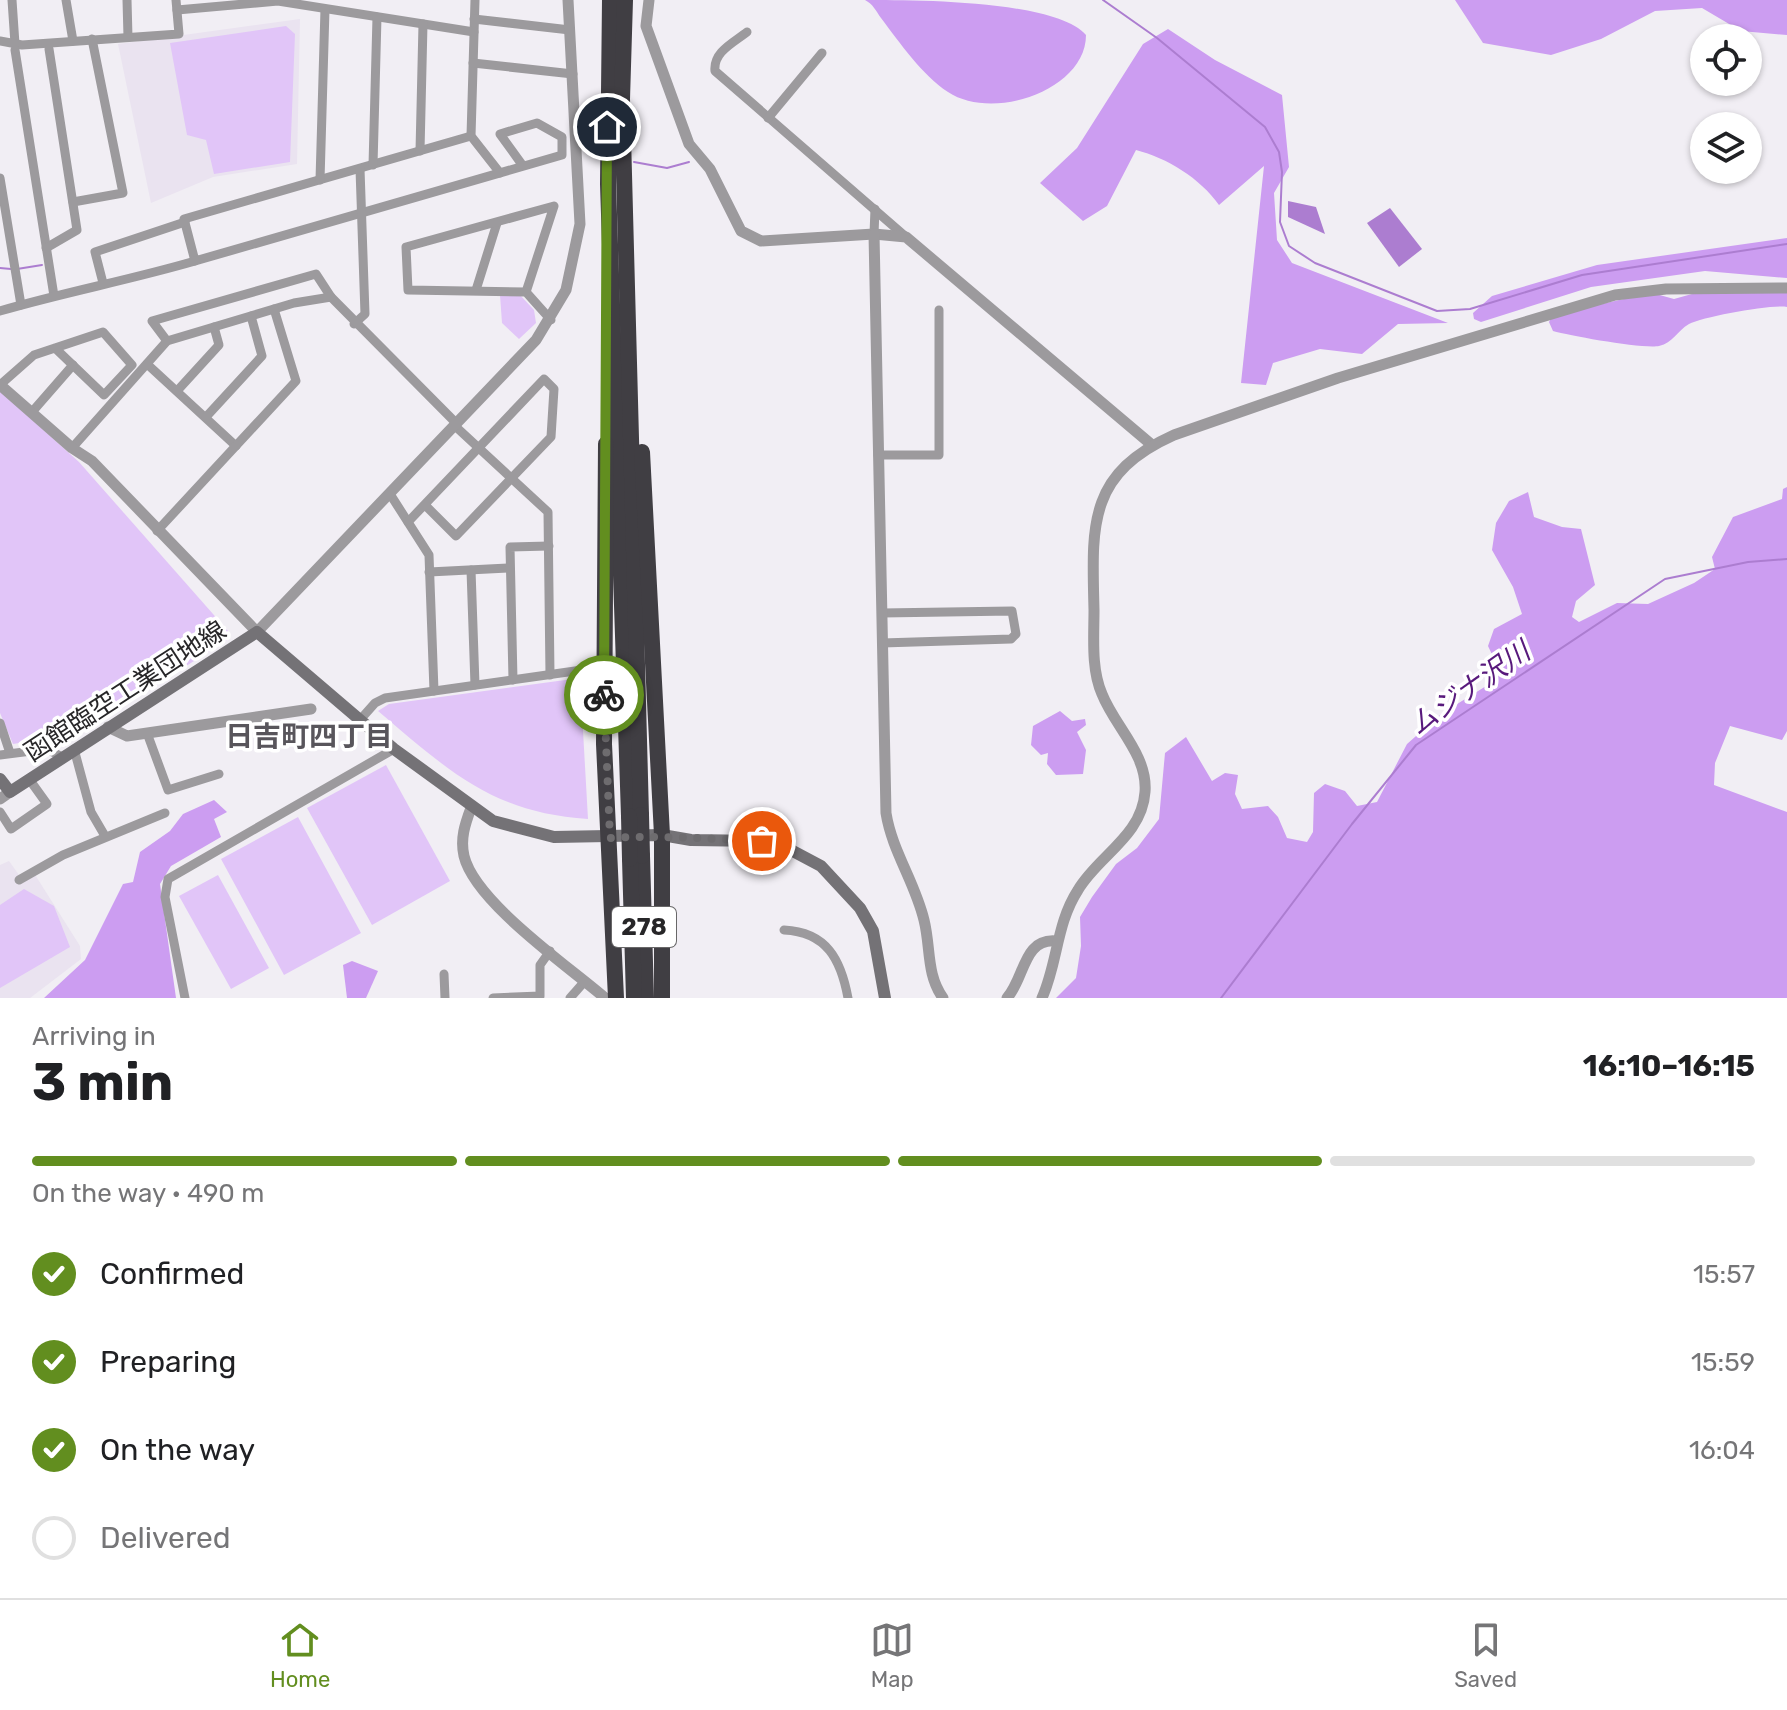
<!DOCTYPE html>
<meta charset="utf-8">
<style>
body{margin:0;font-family:Rubik,"Noto Sans JP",sans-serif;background:#f2f2f2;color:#202124;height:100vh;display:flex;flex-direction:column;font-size:30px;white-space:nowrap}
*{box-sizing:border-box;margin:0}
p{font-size:26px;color:#757577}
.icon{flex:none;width:44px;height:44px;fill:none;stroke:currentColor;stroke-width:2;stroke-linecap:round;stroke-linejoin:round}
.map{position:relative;height:998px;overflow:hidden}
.details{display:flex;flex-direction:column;background:#fff;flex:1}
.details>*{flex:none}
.tools{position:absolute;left:1690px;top:24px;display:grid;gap:16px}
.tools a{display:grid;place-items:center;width:72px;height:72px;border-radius:50%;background:#fff;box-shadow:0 2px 6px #0004;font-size:40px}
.pin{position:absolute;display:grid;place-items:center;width:68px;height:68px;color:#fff;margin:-34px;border:4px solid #fff;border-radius:50%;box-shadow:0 2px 8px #0007}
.courier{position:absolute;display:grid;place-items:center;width:80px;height:80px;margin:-40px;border:6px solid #628e1f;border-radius:50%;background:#fff;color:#222;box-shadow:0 2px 10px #0007}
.headline em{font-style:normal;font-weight:700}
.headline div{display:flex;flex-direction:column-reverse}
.headline{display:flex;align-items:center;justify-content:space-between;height:136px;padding:0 32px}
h1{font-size:52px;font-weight:700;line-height:60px}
.bar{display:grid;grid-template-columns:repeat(4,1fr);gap:12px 8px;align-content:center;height:96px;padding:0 32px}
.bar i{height:10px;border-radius:6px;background:#e0e0e0}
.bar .on{background:#628e1f}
.bar p{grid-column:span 4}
ol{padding:0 32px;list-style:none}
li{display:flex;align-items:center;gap:24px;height:88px}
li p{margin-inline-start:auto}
li .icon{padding:8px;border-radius:50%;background:#628e1f;color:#fff;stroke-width:4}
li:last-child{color:#757577}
li i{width:44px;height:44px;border:4px solid #e0e0e0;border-radius:50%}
.tabs{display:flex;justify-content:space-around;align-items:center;height:112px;border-top:2px solid #e0e0e0;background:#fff;font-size:22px;color:#757577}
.tabs a{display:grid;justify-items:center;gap:4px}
.tabs .on{color:#628e1f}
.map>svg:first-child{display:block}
.built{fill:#eae3f0}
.green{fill:#e1c5f8}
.forest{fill:#cc9df1}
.water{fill:#ac7dd0}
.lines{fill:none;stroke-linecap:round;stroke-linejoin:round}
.stream{stroke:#ac7dd0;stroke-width:2}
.minor{stroke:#9c9a9d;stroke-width:9}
.tertiary{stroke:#9c9a9d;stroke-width:11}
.secondary{stroke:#747276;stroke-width:12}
.motorway{stroke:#403e43;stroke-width:16}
.motorway-bridge{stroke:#403e43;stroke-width:16}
.done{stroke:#6e6c6f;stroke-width:8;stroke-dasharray:0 14.4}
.route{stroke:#628e1f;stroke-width:10}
.labels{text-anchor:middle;stroke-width:7;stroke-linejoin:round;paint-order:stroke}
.shield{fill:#fff;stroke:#686768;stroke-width:2}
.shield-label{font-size:24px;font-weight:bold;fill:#272628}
.street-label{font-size:26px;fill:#272628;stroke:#fff}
.water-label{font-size:28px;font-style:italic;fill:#58197c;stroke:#fff}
.neighbourhood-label{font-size:28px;font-weight:bold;fill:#58555b;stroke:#fff}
</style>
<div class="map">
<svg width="1787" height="998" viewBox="0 0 1787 998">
<rect width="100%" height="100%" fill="#f1eef4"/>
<!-- built -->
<g class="built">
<path d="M 300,19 L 297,164 L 213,177 L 151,203 L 118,44 Z"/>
<path d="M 9,861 L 19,875 L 32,870 L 80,946 L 81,959 L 30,998 L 0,998 L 0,865 Z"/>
</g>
<!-- green -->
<g class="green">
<path d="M 286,26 L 295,34 L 290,162 L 214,174 L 206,140 L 187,135 L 170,43 Z"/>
<path d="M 500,295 L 520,295 L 534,310 L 536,323 L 519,339 L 502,323 Z"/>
<path d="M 0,391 L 79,462 L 228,631 L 227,640 L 81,733 L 13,744 L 0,713 Z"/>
<path d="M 580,678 L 588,819 C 492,813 448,770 378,711 L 389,704 Z"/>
<path d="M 386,765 L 450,881 L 372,925 L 307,808 Z"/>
<path d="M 298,817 L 361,933 L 284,975 L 221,859 Z"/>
<path d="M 218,875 L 269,968 L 231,989 L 179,896 Z"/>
<path d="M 24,889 L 54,906 L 70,947 L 0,988 L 0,905 Z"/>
</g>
<!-- forest -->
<g class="forest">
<path d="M 865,0 C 914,0 1056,0 1086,35 C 1086,90 993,122 948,92 C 922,75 900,43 881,18 C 876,11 873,4 865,0 Z"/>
<path d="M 1455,0 L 1787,0 L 1787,35 L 1741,31 L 1702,8 L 1655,11 L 1601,39 L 1551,55 L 1483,43 Z"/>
<path d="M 1168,29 L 1215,60 L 1282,95 L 1289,167 L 1274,193 L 1277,240 L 1292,263 L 1448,323 L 1398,324 L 1362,354 L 1320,349 L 1273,363 L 1266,385 L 1241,383 L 1264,166 L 1219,205 C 1200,178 1167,158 1136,150 L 1107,206 L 1083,221 L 1040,183 L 1077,148 L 1143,44 Z"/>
<path d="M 1787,238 L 1787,278 L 1705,271 L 1591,287 L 1481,322 L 1474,319 L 1473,313 L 1492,296 L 1597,265 Z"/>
<path d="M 1699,292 L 1787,293 L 1787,307 C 1771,304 1703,317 1689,324 C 1677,331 1673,343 1659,346 C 1643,349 1571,336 1553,331 L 1549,322 L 1553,315 L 1628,298 L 1656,294 L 1674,299 Z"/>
<path d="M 1787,487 L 1787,731 L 1782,740 L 1730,726 L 1715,763 L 1714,785 L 1787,812 L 1787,998 L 1056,998 L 1076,978 L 1081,946 L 1080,917 L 1092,897 L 1116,864 L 1137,848 L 1159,819 L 1165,753 L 1186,737 L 1212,781 L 1225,773 L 1238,775 L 1235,794 L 1242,809 L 1268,806 L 1278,817 L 1287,838 L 1307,842 L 1313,832 L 1314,793 L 1325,784 L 1345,791 L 1357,806 L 1377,802 L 1407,744 L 1441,714 L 1491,683 L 1497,665 L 1488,646 L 1494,629 L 1522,614 L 1513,587 L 1492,550 L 1496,523 L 1509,501 L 1528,492 L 1534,517 L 1562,527 L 1581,529 L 1595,585 L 1576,601 L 1572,617 L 1579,622 L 1617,603 L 1648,604 L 1694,583 L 1715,569 L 1712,557 L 1733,517 L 1782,499 L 1783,489 Z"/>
<path d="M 1060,711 L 1072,721 L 1085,719 L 1086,725 L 1077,732 L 1086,750 L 1083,774 L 1056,775 L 1047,764 L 1048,753 L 1041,755 L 1031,745 L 1033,726 Z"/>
<path d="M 214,800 L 227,812 L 214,819 L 221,837 L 171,866 L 160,884 L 176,998 L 44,998 L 85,960 L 123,884 L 133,882 L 140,852 L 170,831 L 183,814 Z"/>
<path d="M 352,961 L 378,971 L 366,998 L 347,998 L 343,965 Z"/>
</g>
<!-- water -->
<g class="water">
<path d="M 1288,201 L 1316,207 L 1325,234 L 1288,217 Z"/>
<path d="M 1390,208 L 1422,249 L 1399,267 L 1367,223 Z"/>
</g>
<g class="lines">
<!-- stream -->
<g class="stream">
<path d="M 1103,0 L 1157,38 L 1265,127 L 1279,152 L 1282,172 L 1280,222 L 1289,246 L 1315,263 L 1437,311 L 1470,309 L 1582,275 L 1787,244"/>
<path d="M 634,162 L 667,168 L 689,162"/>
<path d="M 0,268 L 11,269"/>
<path d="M 17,269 L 42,265"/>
<path d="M 1221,998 L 1352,824 L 1416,745 L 1665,579 L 1748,562 L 1787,559"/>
</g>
<!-- minor -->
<g class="minor">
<path d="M 12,0 L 15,44"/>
<path d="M 66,0 L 73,41"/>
<path d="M 127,0 L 128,37"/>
<path d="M 475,0 L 471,136 L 500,173"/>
<path d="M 177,10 L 278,1 L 474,32"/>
<path d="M 474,19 L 570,30"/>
<path d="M 747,32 C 733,43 713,52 715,71 L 906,237"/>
<path d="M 0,41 L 22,45 L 179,34 L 176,0"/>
<path d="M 15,50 L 54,296"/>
<path d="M 473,63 L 573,74"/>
<path d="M 768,118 L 822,53"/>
<path d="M 471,136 L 184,219 L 195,261 L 562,155 L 562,137 L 537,123 L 500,134 L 523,166"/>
<path d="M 420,151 L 423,24"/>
<path d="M 373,165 L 377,17"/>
<path d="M 0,178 L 21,305"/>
<path d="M 320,180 L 325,9"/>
<path d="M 73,202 L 123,193 L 92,39"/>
<path d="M 874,234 L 875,209"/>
<path d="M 46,248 L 77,230 L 49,49"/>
<path d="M 103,283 L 95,252 L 185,222"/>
<path d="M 476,290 L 497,223"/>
<path d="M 526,292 L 554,206 L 406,247 L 408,290 L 526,292 L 551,320"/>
<path d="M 0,311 C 65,292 130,280 195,261"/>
<path d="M 354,324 L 365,314 L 360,169"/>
<path d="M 167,341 L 152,321 L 316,274 L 331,297"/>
<path d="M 147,364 L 236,446"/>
<path d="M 0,385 L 34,355 L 103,332 L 132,365 L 104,395 L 55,348"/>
<path d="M 177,391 L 219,345 L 214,327"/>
<path d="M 32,412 L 73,365"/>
<path d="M 206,417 L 262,356 L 251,316"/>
<path d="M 455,426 L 548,512 L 550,675"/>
<path d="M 72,448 L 167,341 L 294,303 L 331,297 L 457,424"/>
<path d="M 878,455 L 939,455 L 939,310"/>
<path d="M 390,494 L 429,555 L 434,691"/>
<path d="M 408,522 L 544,379 L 554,389 L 551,437 L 456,536 L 425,505"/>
<path d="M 157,531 L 296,381 L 274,309"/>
<path d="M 471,570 L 475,685"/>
<path d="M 429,572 L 508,568"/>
<path d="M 882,613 L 1012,611 L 1016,634 L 1011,639 L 882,643"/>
<path d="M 513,680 L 510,547 L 549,546"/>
<path d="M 359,721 L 375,703 L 385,698 L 582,670"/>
<path d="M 0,723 L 10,753"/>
<path d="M 147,733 L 168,790 L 219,774"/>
<path d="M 74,749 L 91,812 L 105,836"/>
<path d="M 0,755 L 47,749 L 62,757"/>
<path d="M 0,812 L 11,829 L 47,804 L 29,779"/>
<path d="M 19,880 L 63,855 L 165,813"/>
<path d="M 784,930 C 827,932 841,960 848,998"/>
<path d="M 444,974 L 445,998"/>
<path d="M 185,998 L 165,897 L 168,879 L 394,749"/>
<path d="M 493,998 L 540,996 L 540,965 L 550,951"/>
<path d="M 570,998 L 585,981"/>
</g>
<!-- tertiary -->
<g class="tertiary">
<path d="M 649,0 L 646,26 L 689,144 L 710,169 L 741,231 L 761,241 L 874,234 L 906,237 L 1152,445"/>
<path d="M 874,234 L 886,813 C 892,851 915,882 924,920 C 931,948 926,974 943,998"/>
<path d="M 0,385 L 72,448 L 92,461 L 257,632 L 536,340 L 566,290 L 580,224 L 568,0"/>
<path d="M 108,727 L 127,736 L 311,709"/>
<path d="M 0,799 L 10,792"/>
<path d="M 471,808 C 465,824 460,839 464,856 C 475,902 568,966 605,998"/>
<path d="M 1007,998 C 1025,978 1023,938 1056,941"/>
<path d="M 1042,998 C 1058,962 1056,924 1078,890 C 1098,856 1142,836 1145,792 C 1148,755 1115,727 1102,694 C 1091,669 1094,637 1094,610 C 1092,526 1087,474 1174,435 L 1338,378 L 1615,295 L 1666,289 L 1787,288"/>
</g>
<!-- secondary -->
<path class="secondary" d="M 0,779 L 10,792 L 257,632 L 394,749 L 493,821 L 554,837 L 662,835 L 691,840 L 762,841 L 789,849 L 821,866 L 860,908 L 873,931 L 885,998"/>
<!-- motorway -->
<g class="motorway">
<path d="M 610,0 L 608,184 L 629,816"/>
<path d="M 625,0 L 622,99 L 641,815"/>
<path d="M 606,444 L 604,744 L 616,998"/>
<path d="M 642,452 L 662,835 L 662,998"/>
<path d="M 642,856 L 646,998"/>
<path d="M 630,859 L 634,998"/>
</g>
<!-- motorway-bridge -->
<g class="motorway-bridge">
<path d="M 641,815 L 642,856"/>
<path d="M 629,816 L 630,859"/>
</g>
</g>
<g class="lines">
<!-- done -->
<path class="done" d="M 604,695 L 610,838 C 661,835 711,839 762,841"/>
<!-- route -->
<path class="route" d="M 604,695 L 607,127"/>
</g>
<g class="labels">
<!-- shield labels -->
<rect class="shield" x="612" y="907" width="64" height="40" rx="6"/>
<g class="shield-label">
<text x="644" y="935">278</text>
</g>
<!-- street labels -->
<g class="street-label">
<text transform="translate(125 691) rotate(-33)" y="9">函館臨空工業団地線</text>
</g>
<!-- water labels -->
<g class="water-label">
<text transform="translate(1469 688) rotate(-35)" y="10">ムジナ沢川</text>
</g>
<!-- neighbourhood labels -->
<g class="neighbourhood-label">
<text x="309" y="746">日吉町四丁目</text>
</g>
</g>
</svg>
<div class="tools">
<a><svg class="icon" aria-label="locate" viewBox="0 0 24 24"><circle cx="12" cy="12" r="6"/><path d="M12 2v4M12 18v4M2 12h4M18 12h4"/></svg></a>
<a><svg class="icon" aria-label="layers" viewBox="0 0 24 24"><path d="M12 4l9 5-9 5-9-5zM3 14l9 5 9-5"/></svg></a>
</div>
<div class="pin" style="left:762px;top:841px;background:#ea580c"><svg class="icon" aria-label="bag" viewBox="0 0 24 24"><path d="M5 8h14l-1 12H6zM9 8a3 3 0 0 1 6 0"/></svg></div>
<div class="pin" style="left:607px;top:127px;background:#1f2937"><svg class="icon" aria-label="home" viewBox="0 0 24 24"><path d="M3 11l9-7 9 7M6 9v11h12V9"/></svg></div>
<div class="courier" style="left:604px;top:695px"><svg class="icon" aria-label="bike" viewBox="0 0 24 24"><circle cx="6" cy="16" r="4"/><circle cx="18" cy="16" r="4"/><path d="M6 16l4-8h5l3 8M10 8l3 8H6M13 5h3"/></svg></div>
</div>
<section class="details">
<div class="headline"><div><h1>3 min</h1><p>Arriving in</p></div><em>16:10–16:15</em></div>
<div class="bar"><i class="on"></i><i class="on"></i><i class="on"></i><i></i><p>On the way · 490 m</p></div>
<ol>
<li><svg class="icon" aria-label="check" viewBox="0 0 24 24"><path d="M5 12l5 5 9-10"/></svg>Confirmed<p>15:57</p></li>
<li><svg class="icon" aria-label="check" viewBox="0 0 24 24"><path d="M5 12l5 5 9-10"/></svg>Preparing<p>15:59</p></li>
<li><svg class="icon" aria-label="check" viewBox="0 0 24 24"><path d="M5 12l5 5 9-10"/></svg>On the way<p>16:04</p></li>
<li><i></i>Delivered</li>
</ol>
</section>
<nav class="tabs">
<a class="on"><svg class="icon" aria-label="home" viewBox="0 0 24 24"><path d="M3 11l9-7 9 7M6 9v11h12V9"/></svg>Home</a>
<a><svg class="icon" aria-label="map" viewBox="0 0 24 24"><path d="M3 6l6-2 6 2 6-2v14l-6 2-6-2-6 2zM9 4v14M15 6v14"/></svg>Map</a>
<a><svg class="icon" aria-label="saved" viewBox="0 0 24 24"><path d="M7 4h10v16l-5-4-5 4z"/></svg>Saved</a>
</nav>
